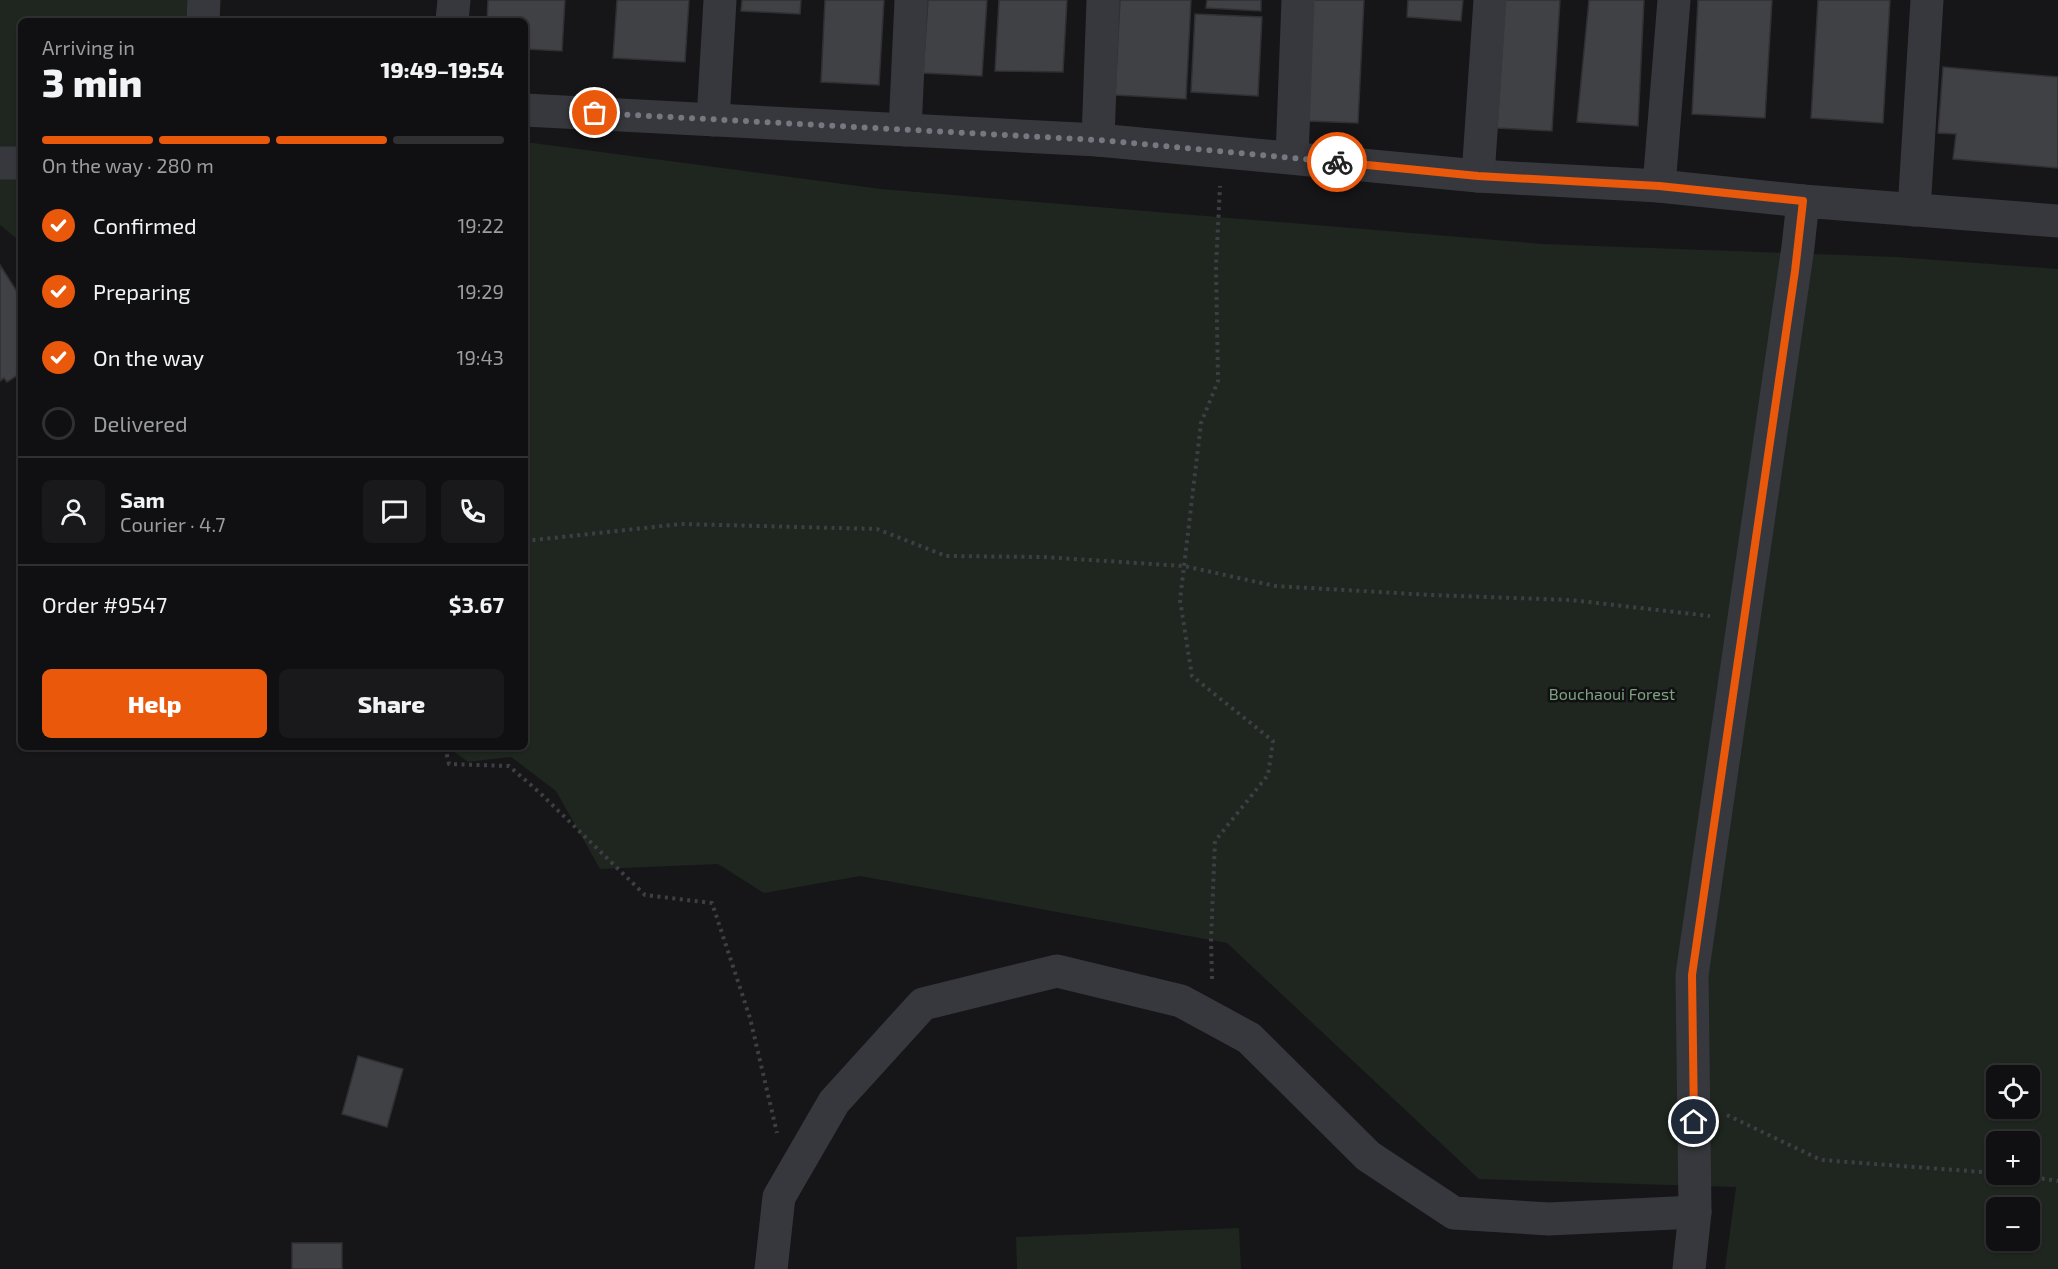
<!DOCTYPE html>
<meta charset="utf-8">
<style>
body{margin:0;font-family:"Exo 2",sans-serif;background:#19191b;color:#f1f3f6;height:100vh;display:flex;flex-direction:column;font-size:22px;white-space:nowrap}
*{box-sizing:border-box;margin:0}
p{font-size:20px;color:#9c9d9f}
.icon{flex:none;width:33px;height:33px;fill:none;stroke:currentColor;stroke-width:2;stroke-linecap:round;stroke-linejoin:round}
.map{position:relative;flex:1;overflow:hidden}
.panel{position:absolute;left:18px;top:18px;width:510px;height:732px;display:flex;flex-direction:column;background:#101012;border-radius:9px;box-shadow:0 2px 4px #0004,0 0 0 2px #303032}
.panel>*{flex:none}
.tools{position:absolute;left:1986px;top:1065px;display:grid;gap:12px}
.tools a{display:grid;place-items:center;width:54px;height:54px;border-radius:9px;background:#101012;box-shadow:0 2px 4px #0004,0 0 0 2px #303032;font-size:30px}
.pin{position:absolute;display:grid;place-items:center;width:51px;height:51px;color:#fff;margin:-26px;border:3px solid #fff;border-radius:50%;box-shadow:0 2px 6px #0007}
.courier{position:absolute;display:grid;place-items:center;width:60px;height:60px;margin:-30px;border:4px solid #ea580c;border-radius:50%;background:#fff;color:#222;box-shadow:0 2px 8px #0007}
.head em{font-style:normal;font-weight:800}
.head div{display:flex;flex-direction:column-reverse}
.head{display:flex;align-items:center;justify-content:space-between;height:102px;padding:0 24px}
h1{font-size:39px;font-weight:800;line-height:45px}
.bar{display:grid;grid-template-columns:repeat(4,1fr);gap:9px 6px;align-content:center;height:72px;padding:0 24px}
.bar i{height:8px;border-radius:4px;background:#303032}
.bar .selected{background:#ea580c}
.bar p{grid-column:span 4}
.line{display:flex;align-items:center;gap:15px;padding:0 24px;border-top:2px solid #303032}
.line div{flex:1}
.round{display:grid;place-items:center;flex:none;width:63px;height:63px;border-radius:9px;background:#19191b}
ol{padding:0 24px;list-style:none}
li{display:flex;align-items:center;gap:18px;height:66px}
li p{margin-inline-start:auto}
li .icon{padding:6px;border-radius:50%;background:#ea580c;color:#fff;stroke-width:4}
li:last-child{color:#9c9d9f}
li i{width:33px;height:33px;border:3px solid #303032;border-radius:50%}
.button{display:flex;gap:12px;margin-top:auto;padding:12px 24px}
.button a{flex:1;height:69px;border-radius:9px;background:#ea580c;color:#fff;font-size:24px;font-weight:800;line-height:69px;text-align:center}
.button a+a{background:#19191b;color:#f1f3f6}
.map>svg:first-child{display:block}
.green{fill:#1e261f;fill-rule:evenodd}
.building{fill:#404145;stroke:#303034;stroke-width:1.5}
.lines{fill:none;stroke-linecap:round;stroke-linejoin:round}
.path{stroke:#3d3f44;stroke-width:4;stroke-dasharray:3 4.5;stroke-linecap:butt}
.minor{stroke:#37383d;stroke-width:33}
.done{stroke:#757880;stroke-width:6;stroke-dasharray:0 10.8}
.route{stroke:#ea580c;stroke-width:8}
.labels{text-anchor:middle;stroke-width:5;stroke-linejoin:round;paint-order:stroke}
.park-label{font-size:16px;fill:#7fa381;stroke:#111113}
</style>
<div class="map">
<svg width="2058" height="1269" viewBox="0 0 2058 1269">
<rect width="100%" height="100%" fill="#161618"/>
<!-- green -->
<g class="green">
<path d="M 0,0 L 191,0 L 190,21 L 21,21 L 21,242 L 0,225 Z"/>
<path d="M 525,142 L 881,189 L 1543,244 L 1896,257 L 2058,269 L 2058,1269 L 1725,1269 L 1736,1187 L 1479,1179 L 1227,943 L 860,876 L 764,893 L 718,864 L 600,869 L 556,791 L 511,757 L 468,762 L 448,747 L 525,747 ZM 1996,1076 L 2030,1076 L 2030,1108 L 1996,1108 ZM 1996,1142 L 2030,1142 L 2030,1174 L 1996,1174 ZM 1996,1208 L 2030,1208 L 2030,1240 L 1996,1240 Z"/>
<path d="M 1239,1228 L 1241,1269 L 1017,1269 L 1016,1237 Z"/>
</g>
<!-- building -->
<g class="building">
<path d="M 488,0 L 565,0 L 562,51 L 525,49 L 525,21 L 487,21 Z"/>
<path d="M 617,0 L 689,0 L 685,62 L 613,58 Z"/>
<path d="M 742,0 L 801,0 L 800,14 L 741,11 Z"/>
<path d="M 825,0 L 884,0 L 879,85 L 821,82 Z"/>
<path d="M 928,0 L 987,0 L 982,76 L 923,73 Z"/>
<path d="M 999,0 L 1067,0 L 1063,72 L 995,71 Z"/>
<path d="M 1120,0 L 1191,0 L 1186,99 L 1115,95 Z"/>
<path d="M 1207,0 L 1261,0 L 1261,11 L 1206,8 Z"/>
<path d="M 1312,0 L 1364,0 L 1358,123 L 1307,121 Z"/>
<path d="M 1408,0 L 1463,0 L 1461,21 L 1407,17 Z"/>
<path d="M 1505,0 L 1560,0 L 1552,131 L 1497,128 Z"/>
<path d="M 1589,0 L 1644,0 L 1638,126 L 1577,122 Z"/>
<path d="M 1698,0 L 1772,0 L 1765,118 L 1692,114 Z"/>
<path d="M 1818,0 L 1890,0 L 1883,123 L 1811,118 Z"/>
<path d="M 1195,14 L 1262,17 L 1258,96 L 1191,92 Z"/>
<path d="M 1943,67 L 2058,77 L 2058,168 L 1953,159 L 1956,134 L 1938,133 Z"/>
<path d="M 0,265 L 21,298 L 21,373 L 7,382 L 4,378 L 0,381 Z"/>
<path d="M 358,1056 L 403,1069 L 387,1127 L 342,1114 Z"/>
<rect x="292" y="1243" width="50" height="26"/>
</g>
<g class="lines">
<!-- path -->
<g class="path">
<path d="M 525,541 L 681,524 L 877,529 L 946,556 L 1043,557 L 1184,566 L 1275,586 L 1431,595 L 1571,600 L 1710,616"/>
<path d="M 445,747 L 449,764 L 509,766 L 539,792 L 645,895 L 712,903 L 750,1018 L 777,1133"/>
<path d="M 1212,979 L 1211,940 L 1215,841 L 1268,775 L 1273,741 L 1192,676 L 1180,600 L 1201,423 L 1218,381 L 1216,266 L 1220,186"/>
<path d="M 1727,1115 L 1821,1160 L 1996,1173"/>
<path d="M 2012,1174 L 2058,1181"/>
</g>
<!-- minor -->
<g class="minor">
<path d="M 203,21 L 204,0"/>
<path d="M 452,21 L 454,0"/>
<path d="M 525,110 L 1098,140 L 1478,176 L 1659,186 L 1803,201"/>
<path d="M 713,120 L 720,0"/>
<path d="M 905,130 L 911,0"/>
<path d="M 1098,140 L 1103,0"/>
<path d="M 1292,157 L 1298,0"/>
<path d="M 0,163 L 21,163"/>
<path d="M 1478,176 L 1490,0"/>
<path d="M 1659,186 L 1674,0"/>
<path d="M 1914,210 L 1927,0"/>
<path d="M 771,1269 L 779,1197 L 834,1102 L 923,1004 L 1057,971 L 1181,1001 L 1249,1038 L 1368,1156 L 1454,1213 L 1549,1219 L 1695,1212"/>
<path d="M 1689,1269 L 1695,1212 L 1692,975 L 1798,247 L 1803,201 L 2058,221"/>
</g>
</g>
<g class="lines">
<!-- done -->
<path class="done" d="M 595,113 L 1098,140 L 1337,162"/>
<!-- route -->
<path class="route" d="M 1337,162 L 1478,176 L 1659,186 L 1803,201 L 1795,271 L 1692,975 L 1694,1122"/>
</g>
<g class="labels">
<!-- park labels -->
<g class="park-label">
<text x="1612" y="700">Bouchaoui Forest</text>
</g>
</g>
</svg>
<div class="tools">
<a><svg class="icon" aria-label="locate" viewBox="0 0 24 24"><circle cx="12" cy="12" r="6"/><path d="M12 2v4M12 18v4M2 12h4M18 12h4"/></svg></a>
<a>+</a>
<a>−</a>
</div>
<div class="pin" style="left:595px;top:113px;background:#ea580c"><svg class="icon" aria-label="bag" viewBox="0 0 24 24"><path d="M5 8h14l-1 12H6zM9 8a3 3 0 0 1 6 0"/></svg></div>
<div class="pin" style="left:1694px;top:1122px;background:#1f2937"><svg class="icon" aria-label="home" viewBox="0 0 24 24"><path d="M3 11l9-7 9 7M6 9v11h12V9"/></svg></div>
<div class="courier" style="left:1337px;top:162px"><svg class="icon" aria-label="bike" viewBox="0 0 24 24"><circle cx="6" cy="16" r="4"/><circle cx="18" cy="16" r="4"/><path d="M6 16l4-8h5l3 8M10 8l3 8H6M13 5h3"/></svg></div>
<section class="panel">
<div class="head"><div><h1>3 min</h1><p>Arriving in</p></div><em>19:49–19:54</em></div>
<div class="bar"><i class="selected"></i><i class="selected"></i><i class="selected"></i><i></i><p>On the way · 280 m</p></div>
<ol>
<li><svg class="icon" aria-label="check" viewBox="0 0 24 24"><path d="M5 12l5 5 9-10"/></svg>Confirmed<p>19:22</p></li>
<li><svg class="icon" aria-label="check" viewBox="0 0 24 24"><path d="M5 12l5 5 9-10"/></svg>Preparing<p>19:29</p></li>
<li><svg class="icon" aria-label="check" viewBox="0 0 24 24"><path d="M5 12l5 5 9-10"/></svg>On the way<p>19:43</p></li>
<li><i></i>Delivered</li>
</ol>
<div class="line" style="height:108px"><a class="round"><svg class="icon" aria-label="person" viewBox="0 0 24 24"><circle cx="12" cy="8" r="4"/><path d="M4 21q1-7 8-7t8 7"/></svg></a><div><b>Sam</b><p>Courier · 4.7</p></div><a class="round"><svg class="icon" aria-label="chat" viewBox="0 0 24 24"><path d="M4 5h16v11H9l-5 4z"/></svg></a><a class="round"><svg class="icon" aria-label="phone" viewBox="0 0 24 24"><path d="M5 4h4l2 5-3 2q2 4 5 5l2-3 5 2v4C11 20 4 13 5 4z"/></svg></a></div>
<div class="line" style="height:78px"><div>Order #9547</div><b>$3.67</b></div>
<div class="button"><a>Help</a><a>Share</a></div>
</section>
</div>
